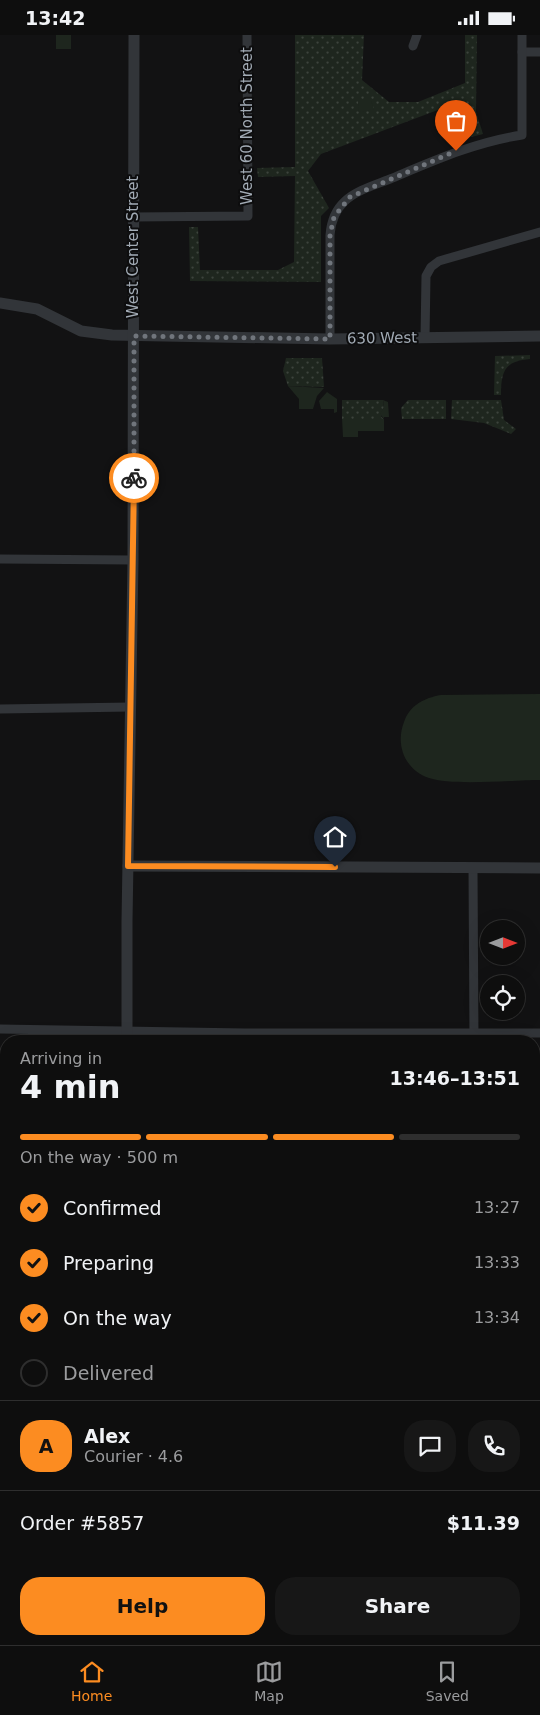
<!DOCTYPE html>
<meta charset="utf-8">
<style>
body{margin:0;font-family:"DejaVu Sans",sans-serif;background:#171717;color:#f1f3f6;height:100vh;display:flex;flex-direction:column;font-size:19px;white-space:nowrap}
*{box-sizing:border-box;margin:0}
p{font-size:16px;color:#9b9c9e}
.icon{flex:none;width:28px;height:28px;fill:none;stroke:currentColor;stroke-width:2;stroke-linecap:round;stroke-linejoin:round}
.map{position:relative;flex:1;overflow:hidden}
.side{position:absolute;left:0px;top:1000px;width:540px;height:610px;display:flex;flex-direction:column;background:#0e0e0e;border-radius:20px 20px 0 0;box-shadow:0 5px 20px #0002,0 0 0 1px #2e2e2e}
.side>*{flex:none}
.needle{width:32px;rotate:90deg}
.tools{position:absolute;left:480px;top:885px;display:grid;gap:10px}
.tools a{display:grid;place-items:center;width:45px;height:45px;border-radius:50%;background:#0e0e0e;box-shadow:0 5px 20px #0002,0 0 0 1px #2e2e2e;font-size:25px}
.pin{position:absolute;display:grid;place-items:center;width:42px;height:42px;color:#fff;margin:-51px -21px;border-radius:50% 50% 50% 0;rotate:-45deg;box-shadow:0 0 5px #0007}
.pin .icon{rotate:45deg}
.courier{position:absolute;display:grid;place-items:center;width:50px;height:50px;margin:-25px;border:4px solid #fc8c21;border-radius:50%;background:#fff;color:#222;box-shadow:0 1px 6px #0007}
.summary em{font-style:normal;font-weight:700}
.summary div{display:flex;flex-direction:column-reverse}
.summary{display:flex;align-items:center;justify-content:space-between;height:85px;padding:0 20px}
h1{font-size:32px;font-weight:700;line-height:38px}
.bar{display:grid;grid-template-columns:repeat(4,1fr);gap:8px 5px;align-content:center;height:60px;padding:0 20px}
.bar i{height:6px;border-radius:4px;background:#2e2e2e}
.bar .on{background:#fc8c21}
.bar p{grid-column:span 4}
.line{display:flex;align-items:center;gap:12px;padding:0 20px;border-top:1px solid #2e2e2e}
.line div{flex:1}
.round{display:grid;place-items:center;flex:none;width:52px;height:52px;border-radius:20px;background:#171717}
ol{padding:0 20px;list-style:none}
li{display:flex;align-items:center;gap:15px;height:55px}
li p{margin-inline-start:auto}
li .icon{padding:5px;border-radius:50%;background:#fc8c21;color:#111;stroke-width:4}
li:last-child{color:#9b9c9e}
li i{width:28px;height:28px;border:2px solid #2e2e2e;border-radius:50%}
.button{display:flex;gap:10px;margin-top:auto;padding:10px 20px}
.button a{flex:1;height:58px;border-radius:20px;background:#fc8c21;color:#111;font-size:20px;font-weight:700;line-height:58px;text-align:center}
.button a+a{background:#171717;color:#f1f3f6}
.status{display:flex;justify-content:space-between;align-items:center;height:35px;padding:0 25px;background:#0e0e0e;direction:ltr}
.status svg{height:14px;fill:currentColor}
.tab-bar{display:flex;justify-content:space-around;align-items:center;height:70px;border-top:1px solid #2e2e2e;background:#0e0e0e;font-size:14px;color:#9b9c9e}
.tab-bar a{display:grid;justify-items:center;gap:2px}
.tab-bar .on{color:#fc8c21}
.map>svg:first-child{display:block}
.grass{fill:url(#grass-dots)}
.garden{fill:#1e261e}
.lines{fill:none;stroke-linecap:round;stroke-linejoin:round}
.minor{stroke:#323539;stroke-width:9}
.tertiary{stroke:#323539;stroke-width:11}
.secondary{stroke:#404449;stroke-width:12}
.primary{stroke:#4e5258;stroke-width:14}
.done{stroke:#70757c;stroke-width:5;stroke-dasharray:0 9}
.route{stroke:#fc8c21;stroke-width:6}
.labels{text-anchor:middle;stroke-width:4;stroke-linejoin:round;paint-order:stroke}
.street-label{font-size:15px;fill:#a2abb5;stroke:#0d0d0e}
</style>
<div class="status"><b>13:42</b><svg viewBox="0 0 49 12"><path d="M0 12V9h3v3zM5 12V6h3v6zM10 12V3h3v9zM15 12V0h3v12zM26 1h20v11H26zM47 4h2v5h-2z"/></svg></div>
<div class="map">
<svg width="540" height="1610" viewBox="0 0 540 1610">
<defs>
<pattern id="grass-dots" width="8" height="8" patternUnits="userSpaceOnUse" patternTransform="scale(1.25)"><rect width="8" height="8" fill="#1e261e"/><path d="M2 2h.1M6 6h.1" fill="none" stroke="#3c433c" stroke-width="1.8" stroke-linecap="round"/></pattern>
</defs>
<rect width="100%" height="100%" fill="#121213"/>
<!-- grass -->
<g class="grass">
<path d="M 295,0 L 364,0 L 362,45 L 389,67 L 418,67 L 465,48 L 465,0 L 477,0 L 476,77 L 483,99 L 471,102 L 459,67 L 321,119 L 308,136 L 329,173 L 321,181 L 321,247 L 190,246 L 189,192 L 198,192 L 200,235 L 278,235 L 294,227 L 295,141 L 258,142 L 257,133 L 295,132 Z"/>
<path d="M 530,320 L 530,324 C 504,326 501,337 501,360 L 494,360 L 495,321 Z"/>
<path d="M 286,323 L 322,323 L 324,352 L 288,351 L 283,336 Z"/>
<path d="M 383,365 L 384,372 L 381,381 L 384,385 L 342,384 L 342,365 Z"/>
<path d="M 408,365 L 446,365 L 446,384 L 402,384 L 401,373 Z"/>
<path d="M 452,365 L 501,365 L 504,385 L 516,394 L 511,399 L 484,388 L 451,384 Z"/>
<path d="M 0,1364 L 6,1365 L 6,1509 L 0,1509 Z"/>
</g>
<!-- garden -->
<g class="garden">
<rect x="56" y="0" width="15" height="14"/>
<path d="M 358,66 L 371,66 L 374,74 L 359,77 Z"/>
<path d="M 288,351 L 324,353 L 317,361 L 313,374 L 299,374 L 299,364 Z"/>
<path d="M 327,357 L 337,364 L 337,377 L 334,378 L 334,374 L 321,374 L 319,366 Z"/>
<path d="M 383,365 L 388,367 L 389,382 L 384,382 L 384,396 L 358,396 L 358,402 L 343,402 L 342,384 L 384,384 L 380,379 L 384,372 Z"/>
<path d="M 540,659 L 540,745 C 512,745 453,751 429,743 C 405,735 395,710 404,687 C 410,670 424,663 441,660 Z"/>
</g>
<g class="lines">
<!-- minor -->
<g class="minor">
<path d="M 413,11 L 417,0"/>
<path d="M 522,17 L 540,17"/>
<path d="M 133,182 L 248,181 L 247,0"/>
<path d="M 425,303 L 426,241 L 431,232 L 439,226 L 540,197"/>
<path d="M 330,304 L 330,200 C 331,187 335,175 345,166 C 357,155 375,150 390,144 C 433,126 475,107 522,100 L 522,0"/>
<path d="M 0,524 L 133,525"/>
<path d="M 0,674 L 131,672"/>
<path d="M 473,833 L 474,1006"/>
<path d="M 0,994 L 245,998 L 540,998"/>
<path d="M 0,1162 L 6,1162"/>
<path d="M 534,1165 L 540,1165"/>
<path d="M 0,1520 L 6,1520"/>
<path d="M 534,1524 L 540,1524"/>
<path d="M 12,1610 L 13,1604"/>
<path d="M 303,1610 L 303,1604"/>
<path d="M 470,1610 L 470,1604"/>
</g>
<!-- tertiary -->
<g class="tertiary">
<path d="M 0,268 L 37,274 L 81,296 L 112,300 L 330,304 L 540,301"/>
<path d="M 128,831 L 540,833"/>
<path d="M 127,1006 L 127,886 L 133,525 L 134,0"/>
</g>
<!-- secondary -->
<path class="secondary" d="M 125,1610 L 125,1604"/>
<!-- primary -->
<g class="primary">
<path d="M 0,1340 L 6,1340"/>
<path d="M 534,1344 L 540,1344"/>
</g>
</g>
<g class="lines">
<!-- done -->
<path class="done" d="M 134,443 L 134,301 L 330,304 L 330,200 L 334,182 L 350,162 L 456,116"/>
<!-- route -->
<path class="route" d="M 134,443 L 128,831 L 335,832"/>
</g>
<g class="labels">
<!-- street labels -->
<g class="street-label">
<text transform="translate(247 91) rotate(-90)" y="5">West 60 North Street</text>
<text transform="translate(133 212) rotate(-90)" y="5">West Center Street</text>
<text transform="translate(382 303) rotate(-1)" y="5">630 West</text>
</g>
</g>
</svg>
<div class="tools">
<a><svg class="needle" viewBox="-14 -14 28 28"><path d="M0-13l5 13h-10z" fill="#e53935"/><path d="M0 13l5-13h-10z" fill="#9b9c9e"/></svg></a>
<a><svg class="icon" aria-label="locate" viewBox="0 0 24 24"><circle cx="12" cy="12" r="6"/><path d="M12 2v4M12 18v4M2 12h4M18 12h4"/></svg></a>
</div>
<div class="pin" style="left:456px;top:116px;background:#ea580c"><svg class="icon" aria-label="bag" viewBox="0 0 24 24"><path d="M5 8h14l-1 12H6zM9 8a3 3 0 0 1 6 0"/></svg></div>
<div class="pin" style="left:335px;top:832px;background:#1f2937"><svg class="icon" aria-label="home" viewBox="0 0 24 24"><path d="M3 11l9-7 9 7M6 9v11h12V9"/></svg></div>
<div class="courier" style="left:134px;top:443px"><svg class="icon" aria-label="bike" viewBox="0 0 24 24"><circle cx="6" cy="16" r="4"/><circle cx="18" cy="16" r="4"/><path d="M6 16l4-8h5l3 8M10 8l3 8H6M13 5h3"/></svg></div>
<section class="side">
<div class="summary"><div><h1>4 min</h1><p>Arriving in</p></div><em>13:46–13:51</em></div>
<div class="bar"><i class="on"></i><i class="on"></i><i class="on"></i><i></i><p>On the way · 500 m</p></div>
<ol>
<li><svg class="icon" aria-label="check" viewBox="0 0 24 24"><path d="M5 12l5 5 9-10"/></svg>Confirmed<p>13:27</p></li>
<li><svg class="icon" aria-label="check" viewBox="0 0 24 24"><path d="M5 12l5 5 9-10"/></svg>Preparing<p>13:33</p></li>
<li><svg class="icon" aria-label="check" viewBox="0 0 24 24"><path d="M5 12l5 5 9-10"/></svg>On the way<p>13:34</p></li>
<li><i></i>Delivered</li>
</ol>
<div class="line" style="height:90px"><b class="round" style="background:#fc8c21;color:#111">A</b><div><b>Alex</b><p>Courier · 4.6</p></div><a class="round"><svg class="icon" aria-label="chat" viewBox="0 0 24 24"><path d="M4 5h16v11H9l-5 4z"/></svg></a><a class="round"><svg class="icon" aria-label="phone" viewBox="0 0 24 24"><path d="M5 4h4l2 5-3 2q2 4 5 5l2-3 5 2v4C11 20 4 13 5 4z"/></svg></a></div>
<div class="line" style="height:65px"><div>Order #5857</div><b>$11.39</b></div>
<div class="button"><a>Help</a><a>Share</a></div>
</section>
</div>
<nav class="tab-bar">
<a class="on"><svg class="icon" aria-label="home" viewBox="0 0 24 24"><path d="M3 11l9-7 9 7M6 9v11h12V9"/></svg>Home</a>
<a><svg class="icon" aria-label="map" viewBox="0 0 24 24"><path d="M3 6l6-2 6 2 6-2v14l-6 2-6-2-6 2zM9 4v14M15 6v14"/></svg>Map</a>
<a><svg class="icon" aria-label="saved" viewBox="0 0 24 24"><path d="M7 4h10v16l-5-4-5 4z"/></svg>Saved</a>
</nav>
